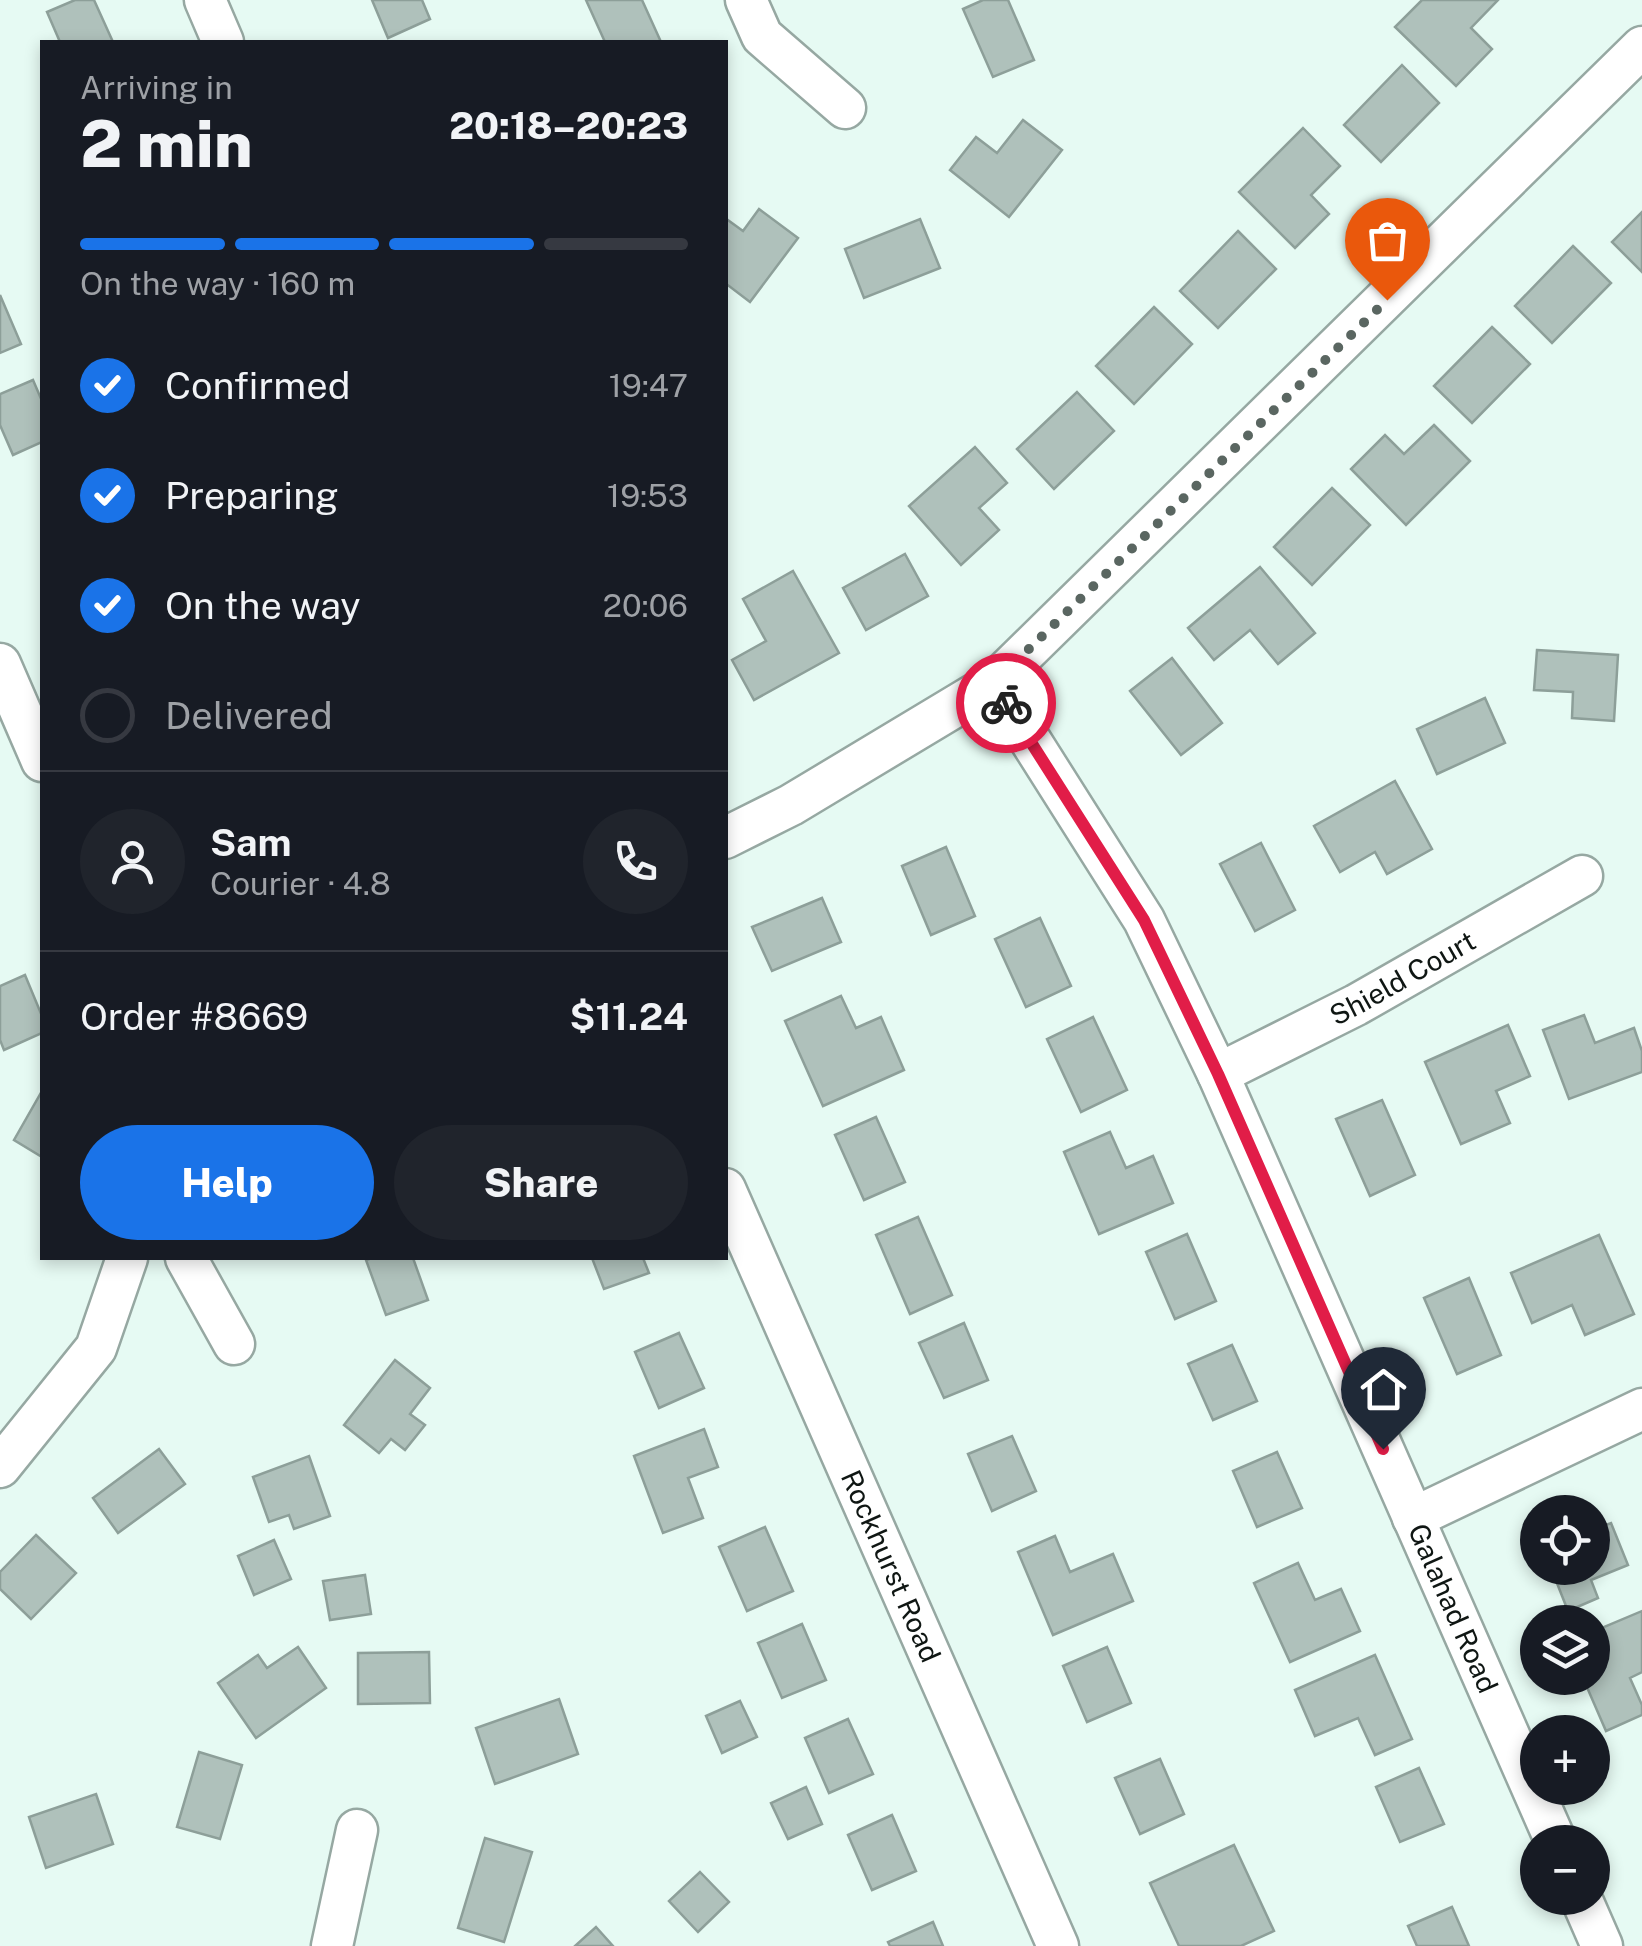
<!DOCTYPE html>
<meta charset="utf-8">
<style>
body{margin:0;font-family:"Public Sans",sans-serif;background:#20242c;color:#f1f3f6;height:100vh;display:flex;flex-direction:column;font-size:38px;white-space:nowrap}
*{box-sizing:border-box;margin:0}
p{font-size:32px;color:#9ea1a6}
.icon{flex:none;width:55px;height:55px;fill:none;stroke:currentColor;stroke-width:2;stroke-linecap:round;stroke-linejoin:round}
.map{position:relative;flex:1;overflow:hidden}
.drawer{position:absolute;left:40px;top:40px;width:688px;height:1220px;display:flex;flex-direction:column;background:#171b24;border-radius:0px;box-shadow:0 5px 15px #0003}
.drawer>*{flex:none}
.controls{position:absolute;left:1520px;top:1495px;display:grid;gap:20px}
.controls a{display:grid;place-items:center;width:90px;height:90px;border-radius:50%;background:#171b24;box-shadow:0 5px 15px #0003;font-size:50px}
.pin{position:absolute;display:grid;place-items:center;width:85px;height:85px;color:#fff;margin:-102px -42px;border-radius:50% 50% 50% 0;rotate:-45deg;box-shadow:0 0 10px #0007}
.pin .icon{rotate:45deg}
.courier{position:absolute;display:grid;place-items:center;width:100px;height:100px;margin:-50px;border:8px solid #e11d48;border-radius:50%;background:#fff;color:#222;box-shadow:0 2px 12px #0007}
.overview em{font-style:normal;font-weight:800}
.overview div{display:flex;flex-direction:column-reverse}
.overview{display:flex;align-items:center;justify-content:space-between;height:170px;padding:0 40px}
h1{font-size:65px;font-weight:800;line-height:75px}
.bar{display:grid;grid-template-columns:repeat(4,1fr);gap:15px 10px;align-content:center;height:120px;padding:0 40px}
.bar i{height:12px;border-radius:8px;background:#363941}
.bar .active{background:#1a73e8}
.bar p{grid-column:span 4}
.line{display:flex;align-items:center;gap:25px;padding:0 40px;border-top:2px solid #363941}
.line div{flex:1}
.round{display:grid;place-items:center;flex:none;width:105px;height:105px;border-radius:52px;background:#20242c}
ol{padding:0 40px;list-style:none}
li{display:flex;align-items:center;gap:30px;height:110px}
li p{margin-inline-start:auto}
li .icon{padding:10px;border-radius:50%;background:#1a73e8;color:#fff;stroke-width:4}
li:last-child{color:#9ea1a6}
li i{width:55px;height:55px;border:5px solid #363941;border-radius:50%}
.primary-button{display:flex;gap:20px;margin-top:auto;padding:20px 40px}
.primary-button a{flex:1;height:115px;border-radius:60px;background:#1a73e8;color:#fff;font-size:40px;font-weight:800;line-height:115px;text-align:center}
.primary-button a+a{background:#20242c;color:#f1f3f6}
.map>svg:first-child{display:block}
.building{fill:#afc1bb;stroke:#8d9f99;stroke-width:2.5}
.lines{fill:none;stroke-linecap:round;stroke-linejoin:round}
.minor-casing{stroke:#96a8a2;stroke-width:45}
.minor{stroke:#fff;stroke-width:40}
.done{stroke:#5a6661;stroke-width:10;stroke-dasharray:0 18}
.route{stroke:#e11d48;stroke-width:12}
.labels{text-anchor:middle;stroke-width:8;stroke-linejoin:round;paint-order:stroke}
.street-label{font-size:28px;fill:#0f1613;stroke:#fff}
</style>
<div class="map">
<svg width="1642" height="1946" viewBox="0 0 1642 1946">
<rect width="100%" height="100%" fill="#e6faf3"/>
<!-- building -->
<g class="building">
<path d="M 75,0 L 94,0 L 113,42 L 60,42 L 47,12 Z"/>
<path d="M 372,0 L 422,0 L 430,19 L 388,38 Z"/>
<path d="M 586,0 L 642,0 L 661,42 L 605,42 Z"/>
<path d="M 983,0 L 1008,0 L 1034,60 L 993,77 L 963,9 Z"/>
<path d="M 1422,0 L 1498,0 L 1471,28 L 1492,49 L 1456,86 L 1395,27 Z"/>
<path d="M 1402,65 L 1439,103 L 1381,162 L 1344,125 Z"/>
<path d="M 1023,120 L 1062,150 L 1009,217 L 950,170 L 976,137 L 997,153 Z"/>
<path d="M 1303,128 L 1340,166 L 1311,195 L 1329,214 L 1295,248 L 1239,192 Z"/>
<path d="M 759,209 L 798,238 L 750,302 L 725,283 L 725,218 L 743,231 Z"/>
<path d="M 1642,212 L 1642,272 L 1612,242 Z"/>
<path d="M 920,219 L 940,268 L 864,298 L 845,249 Z"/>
<path d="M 1238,231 L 1276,269 L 1218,328 L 1180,291 Z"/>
<path d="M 1573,246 L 1611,283 L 1552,343 L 1515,306 Z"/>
<path d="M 0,295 L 21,344 L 0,353 Z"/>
<path d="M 1154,307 L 1192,344 L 1134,404 L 1096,366 Z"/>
<path d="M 1492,327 L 1530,364 L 1472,423 L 1434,386 Z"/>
<path d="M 33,380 L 42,401 L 42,442 L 13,455 L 0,425 L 0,394 Z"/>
<path d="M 1077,392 L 1114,431 L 1054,489 L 1017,449 Z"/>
<path d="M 1434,425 L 1470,461 L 1406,525 L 1351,469 L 1385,435 L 1404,454 Z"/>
<path d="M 975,447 L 1007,483 L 979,508 L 999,530 L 961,565 L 909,506 Z"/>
<path d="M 1332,488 L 1370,525 L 1312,585 L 1274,547 Z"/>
<path d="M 905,554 L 928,596 L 866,630 L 843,588 Z"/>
<path d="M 1260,567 L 1315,633 L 1278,664 L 1250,630 L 1214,660 L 1188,628 Z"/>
<path d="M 793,571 L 839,653 L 754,700 L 732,660 L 766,641 L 743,599 Z"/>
<path d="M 1537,650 L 1618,655 L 1614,721 L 1572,718 L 1573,692 L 1534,690 Z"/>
<path d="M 1172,658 L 1222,723 L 1181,755 L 1130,691 Z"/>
<path d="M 1485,698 L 1505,743 L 1437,774 L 1417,729 Z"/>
<path d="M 1395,781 L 1432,849 L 1387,874 L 1375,852 L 1340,872 L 1314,826 Z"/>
<path d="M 1261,843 L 1295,910 L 1255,931 L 1220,864 Z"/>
<path d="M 946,847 L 975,916 L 931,935 L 902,866 Z"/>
<path d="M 822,898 L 841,942 L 772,971 L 752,927 Z"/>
<path d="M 1040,918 L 1071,986 L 1026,1007 L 995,939 Z"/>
<path d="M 25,975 L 42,1016 L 42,1033 L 4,1050 L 0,1040 L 0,986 Z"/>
<path d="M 841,996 L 856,1028 L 881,1017 L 904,1070 L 823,1106 L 785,1021 Z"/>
<path d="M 1584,1015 L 1595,1043 L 1634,1028 L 1642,1051 L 1642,1072 L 1569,1099 L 1543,1030 Z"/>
<path d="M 1093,1017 L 1127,1090 L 1081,1112 L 1047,1039 Z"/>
<path d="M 1508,1025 L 1530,1076 L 1496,1091 L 1510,1123 L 1461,1144 L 1425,1062 Z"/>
<path d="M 42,1091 L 42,1157 L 14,1140 Z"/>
<path d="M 1382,1100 L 1415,1175 L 1370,1196 L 1336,1119 Z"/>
<path d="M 876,1117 L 905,1182 L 864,1200 L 835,1135 Z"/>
<path d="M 1110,1132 L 1126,1168 L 1153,1156 L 1173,1203 L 1099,1234 L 1064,1152 Z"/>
<path d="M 918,1217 L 952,1295 L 910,1314 L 876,1235 Z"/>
<path d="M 1187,1234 L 1216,1301 L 1175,1319 L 1146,1252 Z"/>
<path d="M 1599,1235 L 1634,1314 L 1585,1335 L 1572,1305 L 1532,1323 L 1511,1273 Z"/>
<path d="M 372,1258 L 413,1258 L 428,1300 L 386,1315 L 366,1260 Z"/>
<path d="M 592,1258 L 643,1258 L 649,1273 L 604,1289 Z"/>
<path d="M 1469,1278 L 1501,1355 L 1457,1374 L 1424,1298 Z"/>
<path d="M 964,1323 L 988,1380 L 944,1398 L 919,1343 Z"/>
<path d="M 679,1333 L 704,1388 L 659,1408 L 635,1352 Z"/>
<path d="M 1232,1345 L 1257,1401 L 1213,1420 L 1188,1364 Z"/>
<path d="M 395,1360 L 430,1388 L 410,1414 L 425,1425 L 405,1450 L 391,1439 L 379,1453 L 344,1425 Z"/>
<path d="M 704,1429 L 718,1467 L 688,1478 L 703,1518 L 663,1533 L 634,1456 Z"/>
<path d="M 1012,1436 L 1036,1491 L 992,1511 L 968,1454 Z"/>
<path d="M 159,1449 L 185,1484 L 118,1533 L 93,1498 Z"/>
<path d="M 1277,1452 L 1302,1508 L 1257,1527 L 1233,1471 Z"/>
<path d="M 309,1456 L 330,1516 L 294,1529 L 289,1515 L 269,1522 L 253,1477 Z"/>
<path d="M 1611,1523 L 1628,1565 L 1591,1580 L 1598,1598 L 1568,1611 L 1551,1568 L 1592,1568 L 1592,1530 Z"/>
<path d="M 765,1527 L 793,1591 L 747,1611 L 719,1547 Z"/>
<path d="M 36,1535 L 76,1573 L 31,1619 L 0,1589 L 0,1572 Z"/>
<path d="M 1055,1536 L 1070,1572 L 1113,1554 L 1133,1601 L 1053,1635 L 1018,1552 Z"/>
<path d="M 274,1540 L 291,1579 L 254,1595 L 238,1556 Z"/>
<path d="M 1298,1563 L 1315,1600 L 1341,1589 L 1360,1631 L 1290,1662 L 1254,1583 Z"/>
<path d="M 365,1575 L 371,1614 L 330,1620 L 323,1581 Z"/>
<path d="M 1642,1611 L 1642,1672 L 1630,1678 L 1642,1705 L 1642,1715 L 1606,1731 L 1583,1678 L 1592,1678 L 1592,1632 Z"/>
<path d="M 802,1624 L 826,1680 L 782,1698 L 758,1643 Z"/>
<path d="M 298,1647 L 326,1688 L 256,1738 L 218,1683 L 258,1655 L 267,1668 Z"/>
<path d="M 1107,1647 L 1131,1703 L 1087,1722 L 1063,1666 Z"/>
<path d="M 429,1652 L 430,1703 L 358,1704 L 358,1653 Z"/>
<path d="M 1375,1655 L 1412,1739 L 1375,1755 L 1358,1718 L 1315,1736 L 1295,1690 Z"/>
<path d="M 559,1699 L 578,1754 L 495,1784 L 476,1728 Z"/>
<path d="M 740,1701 L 757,1737 L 722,1753 L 706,1716 Z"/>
<path d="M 848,1719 L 873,1774 L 829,1793 L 805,1738 Z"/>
<path d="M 199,1752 L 242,1765 L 220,1839 L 177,1827 Z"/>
<path d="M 1160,1759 L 1184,1814 L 1140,1834 L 1115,1778 Z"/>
<path d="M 1419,1768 L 1444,1824 L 1400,1842 L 1376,1787 Z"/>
<path d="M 806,1787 L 822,1824 L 788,1839 L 771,1803 Z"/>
<path d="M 96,1794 L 113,1844 L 46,1868 L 29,1817 Z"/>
<path d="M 892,1815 L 916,1871 L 872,1890 L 848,1835 Z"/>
<path d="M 485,1838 L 532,1852 L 504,1942 L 458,1928 Z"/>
<path d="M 1234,1845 L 1274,1931 L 1241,1946 L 1179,1946 L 1150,1883 Z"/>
<path d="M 700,1872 L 729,1902 L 698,1932 L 669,1901 Z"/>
<path d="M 1452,1907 L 1469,1946 L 1417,1946 L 1408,1926 Z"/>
<path d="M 933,1922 L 943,1946 L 890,1946 L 888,1942 Z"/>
<path d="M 596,1927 L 613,1946 L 575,1946 Z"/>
</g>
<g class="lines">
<!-- minor casing -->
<g class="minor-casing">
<g id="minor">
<path d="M 205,0 L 223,42"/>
<path d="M 746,0 L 762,36 L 845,108"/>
<path d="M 0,664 L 42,761"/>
<path id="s1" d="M 994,683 L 1144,920 L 1218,1074 L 1556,1842"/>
<path d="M 725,838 L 791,805 L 994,683 L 1642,47"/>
<path id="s2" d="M 1218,1074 L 1356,1005 L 1582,876"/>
<path id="s3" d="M 725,1189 L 1058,1946"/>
<path d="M 186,1258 L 234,1344"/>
<path d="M 0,1467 L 96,1348 L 127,1258"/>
<path d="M 1413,1518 L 1642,1409"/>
<path d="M 1581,1898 L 1602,1946"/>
<path d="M 332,1946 L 357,1830"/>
</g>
</g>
<!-- minor -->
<use href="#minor" class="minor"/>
</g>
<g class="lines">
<!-- done -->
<path class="done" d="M 1006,703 L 994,683 L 1387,300"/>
<!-- route -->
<path class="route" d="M 1006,703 L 1144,920 L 1218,1074 L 1383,1449"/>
</g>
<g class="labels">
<!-- street labels -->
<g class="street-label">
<text dy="10" stroke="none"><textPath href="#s2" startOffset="208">Shield Court</textPath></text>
<text dy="10" stroke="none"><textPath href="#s3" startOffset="412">Rockhurst Road</textPath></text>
<text dy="10" stroke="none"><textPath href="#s1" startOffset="1035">Galahad Road</textPath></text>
</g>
</g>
</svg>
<div class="controls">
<a><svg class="icon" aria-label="locate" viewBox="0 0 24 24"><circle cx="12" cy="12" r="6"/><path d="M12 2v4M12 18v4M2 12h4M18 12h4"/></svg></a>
<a><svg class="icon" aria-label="layers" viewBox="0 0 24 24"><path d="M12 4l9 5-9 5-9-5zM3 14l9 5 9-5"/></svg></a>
<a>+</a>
<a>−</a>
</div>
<div class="pin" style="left:1387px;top:300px;background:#ea580c"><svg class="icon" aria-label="bag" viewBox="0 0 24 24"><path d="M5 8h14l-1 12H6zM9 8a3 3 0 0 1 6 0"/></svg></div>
<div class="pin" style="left:1383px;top:1449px;background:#1f2937"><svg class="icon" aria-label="home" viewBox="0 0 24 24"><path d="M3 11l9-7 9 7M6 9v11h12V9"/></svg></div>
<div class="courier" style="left:1006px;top:703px"><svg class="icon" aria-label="bike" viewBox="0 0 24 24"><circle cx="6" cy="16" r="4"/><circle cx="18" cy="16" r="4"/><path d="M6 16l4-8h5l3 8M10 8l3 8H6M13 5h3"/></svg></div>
<section class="drawer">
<div class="overview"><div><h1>2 min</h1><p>Arriving in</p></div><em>20:18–20:23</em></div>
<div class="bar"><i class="active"></i><i class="active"></i><i class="active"></i><i></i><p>On the way · 160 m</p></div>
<ol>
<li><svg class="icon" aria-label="check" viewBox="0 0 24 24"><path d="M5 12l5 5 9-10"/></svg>Confirmed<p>19:47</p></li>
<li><svg class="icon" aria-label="check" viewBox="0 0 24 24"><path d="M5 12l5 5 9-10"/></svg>Preparing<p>19:53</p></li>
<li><svg class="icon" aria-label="check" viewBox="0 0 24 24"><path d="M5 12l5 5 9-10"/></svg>On the way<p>20:06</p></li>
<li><i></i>Delivered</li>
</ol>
<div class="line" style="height:180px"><a class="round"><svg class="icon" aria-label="person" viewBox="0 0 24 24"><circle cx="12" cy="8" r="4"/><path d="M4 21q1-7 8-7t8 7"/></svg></a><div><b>Sam</b><p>Courier · 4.8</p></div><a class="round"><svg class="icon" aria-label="phone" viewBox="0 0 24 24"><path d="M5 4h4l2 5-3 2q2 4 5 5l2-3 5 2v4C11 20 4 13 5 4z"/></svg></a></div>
<div class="line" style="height:130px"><div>Order #8669</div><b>$11.24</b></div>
<div class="primary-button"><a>Help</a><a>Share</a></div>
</section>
</div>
